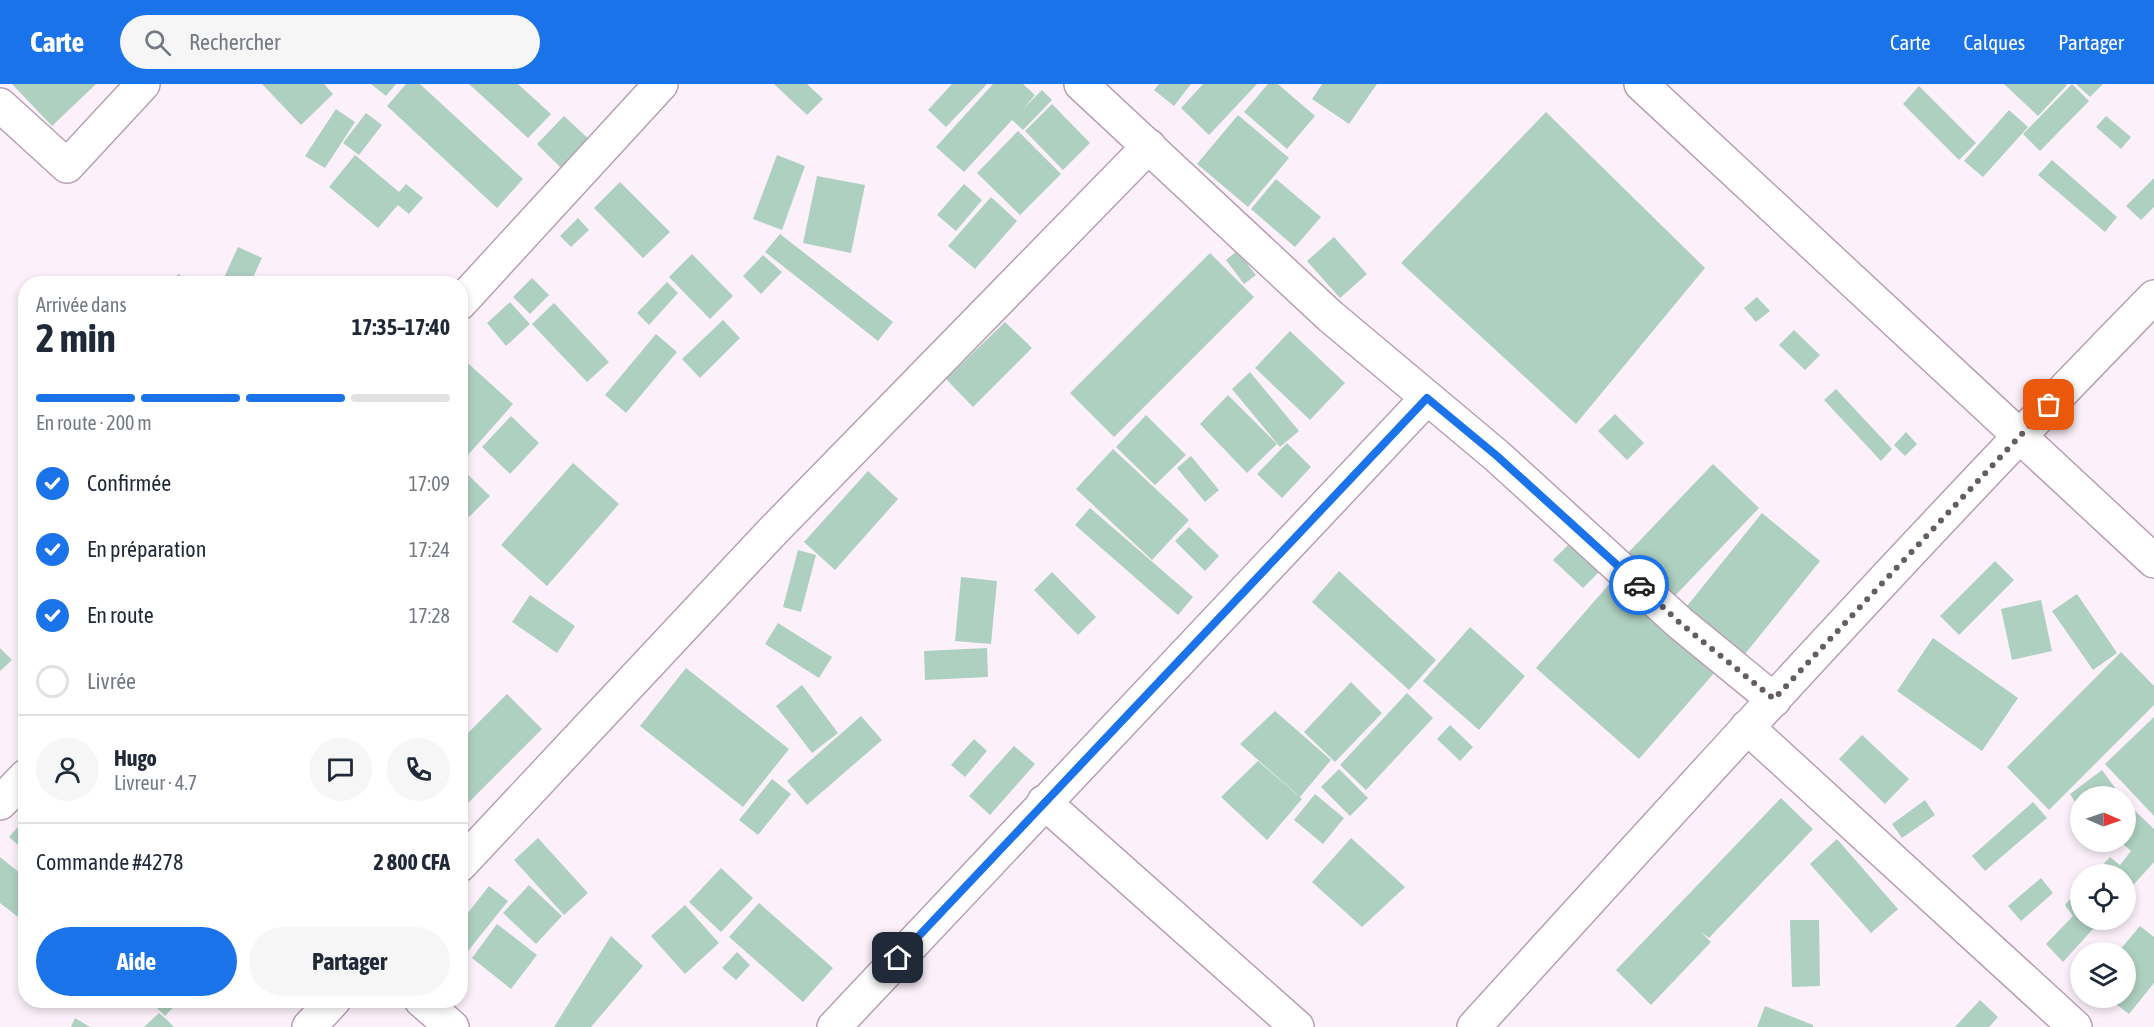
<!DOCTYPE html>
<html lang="fr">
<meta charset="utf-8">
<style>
body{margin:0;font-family:"Asap Condensed",sans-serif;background:#f6f6f7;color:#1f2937;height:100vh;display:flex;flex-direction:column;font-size:22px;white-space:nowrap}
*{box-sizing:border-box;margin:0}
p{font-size:20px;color:#747a83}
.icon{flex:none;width:33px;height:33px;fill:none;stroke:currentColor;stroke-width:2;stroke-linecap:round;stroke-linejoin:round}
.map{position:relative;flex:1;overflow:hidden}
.panel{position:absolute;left:18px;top:192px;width:450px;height:732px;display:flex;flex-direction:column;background:#fff;border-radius:24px;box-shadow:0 3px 9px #0003}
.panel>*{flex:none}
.needle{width:39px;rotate:92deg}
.tools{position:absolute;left:2070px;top:702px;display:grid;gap:12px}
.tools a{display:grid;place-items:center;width:66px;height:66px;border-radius:50%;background:#fff;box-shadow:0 3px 9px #0003;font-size:30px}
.pin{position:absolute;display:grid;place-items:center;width:51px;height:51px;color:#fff;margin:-26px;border-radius:12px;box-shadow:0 3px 9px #0006}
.courier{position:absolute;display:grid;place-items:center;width:60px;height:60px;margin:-30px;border:4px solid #1a73e8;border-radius:50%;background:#fff;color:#222;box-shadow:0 2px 8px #0007}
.overview em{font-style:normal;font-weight:700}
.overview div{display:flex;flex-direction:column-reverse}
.overview{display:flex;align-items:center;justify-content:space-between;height:102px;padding:0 18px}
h1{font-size:39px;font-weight:700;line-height:45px}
.bar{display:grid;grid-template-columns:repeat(4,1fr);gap:9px 6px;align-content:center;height:72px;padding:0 18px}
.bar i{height:8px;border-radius:4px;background:#e0e1e3}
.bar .selected{background:#1a73e8}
.bar p{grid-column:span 4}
.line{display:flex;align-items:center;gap:15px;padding:0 18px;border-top:2px solid #e0e1e3}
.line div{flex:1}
.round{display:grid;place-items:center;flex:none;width:63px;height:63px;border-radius:32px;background:#f6f6f7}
ol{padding:0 18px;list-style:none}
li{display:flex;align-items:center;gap:18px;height:66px}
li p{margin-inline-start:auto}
li .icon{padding:6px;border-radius:50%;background:#1a73e8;color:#fff;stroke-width:4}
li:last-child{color:#747a83}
li i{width:33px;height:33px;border:3px solid #e0e1e3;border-radius:50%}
.action{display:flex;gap:12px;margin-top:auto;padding:12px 18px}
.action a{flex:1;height:69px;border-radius:36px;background:#1a73e8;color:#fff;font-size:24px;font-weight:700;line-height:69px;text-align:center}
.action a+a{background:#f6f6f7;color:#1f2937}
header{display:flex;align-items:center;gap:36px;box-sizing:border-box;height:84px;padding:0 30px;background:#1a73e8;color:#fff}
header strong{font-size:28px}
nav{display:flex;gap:33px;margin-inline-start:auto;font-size:21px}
.search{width:420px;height:54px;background:#f6f6f7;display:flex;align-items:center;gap:15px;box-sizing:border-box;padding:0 21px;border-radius:33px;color:#747a83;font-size:22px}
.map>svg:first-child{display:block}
.building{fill:#aed0c1}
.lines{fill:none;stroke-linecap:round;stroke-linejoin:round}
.street-casing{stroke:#b89fb4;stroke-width:36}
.secondary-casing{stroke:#b89fb4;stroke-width:36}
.street{stroke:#fff;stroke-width:33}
.secondary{stroke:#fff;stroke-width:33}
.done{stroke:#655c64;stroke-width:6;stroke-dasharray:0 10.8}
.route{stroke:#1a73e8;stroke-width:8}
</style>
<header>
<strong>Carte</strong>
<div class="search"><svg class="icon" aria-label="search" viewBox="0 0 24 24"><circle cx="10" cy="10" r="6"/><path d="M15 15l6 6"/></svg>Rechercher</div>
<nav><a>Carte</a><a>Calques</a><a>Partager</a></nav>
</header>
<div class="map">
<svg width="2154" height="943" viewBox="0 0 2154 943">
<rect width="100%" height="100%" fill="#fcf1fa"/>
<!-- building -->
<g class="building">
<path d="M 12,0 L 96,0 L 52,42 Z"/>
<path d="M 262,0 L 324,0 L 333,10 L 301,41 Z"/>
<path d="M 371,0 L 396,0 L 386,12 Z"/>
<path d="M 406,0 L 420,0 L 523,95 L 497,124 L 387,22 Z"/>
<path d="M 469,0 L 518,0 L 551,30 L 528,54 Z"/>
<path d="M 774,0 L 807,0 L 823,15 L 807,31 Z"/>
<path d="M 952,0 L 987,0 L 946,43 L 928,26 Z"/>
<path d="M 993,0 L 1023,0 L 1035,11 L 1023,25 L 1042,6 L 1052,16 L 1023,46 L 1012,36 L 964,88 L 936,63 Z"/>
<path d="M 1159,0 L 1191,0 L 1174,22 L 1154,6 Z"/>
<path d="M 1203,0 L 1257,0 L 1209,51 L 1181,24 Z"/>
<path d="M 1268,0 L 1278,0 L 1315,32 L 1287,65 L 1244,28 Z"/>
<path d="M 1322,0 L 1377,0 L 1349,40 L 1312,15 Z"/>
<path d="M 2004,0 L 2066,0 L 2067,1 L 2038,32 Z"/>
<path d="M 2072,0 L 2089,17 L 2040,67 L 2023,50 Z"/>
<path d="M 2076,0 L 2103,0 L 2090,13 Z"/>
<path d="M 1919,2 L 1976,59 L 1959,76 L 1903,20 Z"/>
<path d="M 1052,20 L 1090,59 L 1063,86 L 1025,47 Z"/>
<path d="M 336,25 L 355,38 L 325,84 L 305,72 Z"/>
<path d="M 2009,26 L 2028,43 L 1983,93 L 1964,77 Z"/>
<path d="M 1546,28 L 1705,184 L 1576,340 L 1401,179 Z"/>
<path d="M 366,29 L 382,41 L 359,71 L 343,59 Z"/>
<path d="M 1238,31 L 1289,74 L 1248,123 L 1197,80 Z"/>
<path d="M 564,32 L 591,57 L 563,86 L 537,60 Z"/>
<path d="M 2106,32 L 2131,53 L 2121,65 L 2096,43 Z"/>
<path d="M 1018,47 L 1061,90 L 1020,131 L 977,89 Z"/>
<path d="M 355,71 L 399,108 L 406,100 L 423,114 L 409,130 L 398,121 L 378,144 L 329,103 Z"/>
<path d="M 777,71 L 805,82 L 782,146 L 753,135 Z"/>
<path d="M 2052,76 L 2117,133 L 2105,148 L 2038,91 Z"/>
<path d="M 817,92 L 865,101 L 851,169 L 803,159 Z"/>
<path d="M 2154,94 L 2154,123 L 2141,136 L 2126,122 Z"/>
<path d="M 1276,95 L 1321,133 L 1295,163 L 1251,125 Z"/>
<path d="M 620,98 L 670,148 L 643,174 L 594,124 Z"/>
<path d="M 964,100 L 982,116 L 956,147 L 937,131 Z"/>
<path d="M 991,113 L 1017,137 L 975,185 L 948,162 Z"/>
<path d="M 578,134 L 589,146 L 571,163 L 560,152 Z"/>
<path d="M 780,150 L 893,238 L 878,257 L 765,168 Z"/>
<path d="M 1334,153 L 1367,190 L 1340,214 L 1307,177 Z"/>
<path d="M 238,163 L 262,174 L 250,200 L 221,200 Z"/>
<path d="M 1237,167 L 1256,191 L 1244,200 L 1226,176 Z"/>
<path d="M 1210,169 L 1254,213 L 1114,353 L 1070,309 Z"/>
<path d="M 692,170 L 733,212 L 710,235 L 669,193 Z"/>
<path d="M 763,171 L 782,188 L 761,210 L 743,192 Z"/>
<path d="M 178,190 L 195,200 L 173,200 Z"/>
<path d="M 532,194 L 549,211 L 530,230 L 513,213 Z"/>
<path d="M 667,198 L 678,209 L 649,241 L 637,229 Z"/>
<path d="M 1757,213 L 1770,227 L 1756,238 L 1744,224 Z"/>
<path d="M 510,218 L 530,240 L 506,262 L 487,239 Z"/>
<path d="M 554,219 L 609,278 L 587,298 L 532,240 Z"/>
<path d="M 723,236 L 740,254 L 700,294 L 682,275 Z"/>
<path d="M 1005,238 L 1032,264 L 973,323 L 946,295 Z"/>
<path d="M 1794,246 L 1820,271 L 1805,286 L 1779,261 Z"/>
<path d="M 1290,247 L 1345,299 L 1310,336 L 1255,284 Z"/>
<path d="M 656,250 L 677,268 L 626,329 L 605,311 Z"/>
<path d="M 460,272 L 513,320 L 460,380 Z"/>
<path d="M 1250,288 L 1299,347 L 1280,363 L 1232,305 Z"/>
<path d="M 1836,305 L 1892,365 L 1881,377 L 1824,316 Z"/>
<path d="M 1228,311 L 1277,360 L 1247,389 L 1200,340 Z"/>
<path d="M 1615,330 L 1644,359 L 1627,376 L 1598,347 Z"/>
<path d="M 1146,331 L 1186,371 L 1155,401 L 1116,363 Z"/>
<path d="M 511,332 L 539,359 L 510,390 L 482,363 Z"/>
<path d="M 1906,348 L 1917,360 L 1905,372 L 1894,361 Z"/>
<path d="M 1287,359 L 1311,383 L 1282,414 L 1257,390 Z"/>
<path d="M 1113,365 L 1189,436 L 1152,476 L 1076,405 Z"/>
<path d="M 1191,372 L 1219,406 L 1205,418 L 1177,384 Z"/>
<path d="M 573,379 L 619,420 L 547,502 L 501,461 Z"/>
<path d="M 1713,380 L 1759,424 L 1670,517 L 1624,473 Z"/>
<path d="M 462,385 L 490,412 L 469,433 L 460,424 L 460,387 Z"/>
<path d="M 868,387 L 898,415 L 835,486 L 804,458 Z"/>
<path d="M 1090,424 L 1193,513 L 1178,531 L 1075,441 Z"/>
<path d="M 1762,429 L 1820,477 L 1741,575 L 1683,527 Z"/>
<path d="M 1189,443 L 1219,472 L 1205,487 L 1175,457 Z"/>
<path d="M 1576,453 L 1605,482 L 1583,504 L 1553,476 Z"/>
<path d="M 798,466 L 816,471 L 801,528 L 783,523 Z"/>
<path d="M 1995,477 L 2014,496 L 1959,551 L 1940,532 Z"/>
<path d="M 1339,487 L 1436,576 L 1409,606 L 1312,518 Z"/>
<path d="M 1052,488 L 1096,533 L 1078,551 L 1034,506 Z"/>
<path d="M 961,493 L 997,497 L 991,560 L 955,557 Z"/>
<path d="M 1612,497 L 1715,588 L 1639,675 L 1536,584 Z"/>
<path d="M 2077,510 L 2117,569 L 2093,586 L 2052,527 Z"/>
<path d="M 530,511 L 575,542 L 557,569 L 512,538 Z"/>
<path d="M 2041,516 L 2052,567 L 2012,576 L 2001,525 Z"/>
<path d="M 778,539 L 832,573 L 819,594 L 765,560 Z"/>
<path d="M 1470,543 L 1525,592 L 1479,646 L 1423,597 Z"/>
<path d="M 1933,554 L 2018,614 L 1982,667 L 1897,607 Z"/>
<path d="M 0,564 L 12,576 L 0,587 Z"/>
<path d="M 987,564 L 988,593 L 925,596 L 924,567 Z"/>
<path d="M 2121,568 L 2154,602 L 2154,621 L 2049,726 L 2007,683 Z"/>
<path d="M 686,584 L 789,665 L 743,723 L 640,642 Z"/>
<path d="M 1351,598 L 1382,629 L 1335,678 L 1304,648 Z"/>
<path d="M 802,601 L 838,649 L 812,669 L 776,622 Z"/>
<path d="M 1407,609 L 1433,634 L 1366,706 L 1340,681 Z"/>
<path d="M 507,610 L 542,645 L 460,727 L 460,657 Z"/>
<path d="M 1275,627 L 1331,676 L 1300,713 L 1240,660 Z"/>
<path d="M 861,632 L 882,656 L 807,721 L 787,697 Z"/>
<path d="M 2154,633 L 2154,732 L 2105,680 Z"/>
<path d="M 1450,641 L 1473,663 L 1460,677 L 1437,655 Z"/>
<path d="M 1862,651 L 1909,695 L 1885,720 L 1839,675 Z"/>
<path d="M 974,655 L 987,667 L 965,693 L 951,681 Z"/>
<path d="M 1014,662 L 1035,680 L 990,731 L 969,712 Z"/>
<path d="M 1258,677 L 1302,715 L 1267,756 L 1221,713 Z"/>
<path d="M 1339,685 L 1368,714 L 1350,732 L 1321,703 Z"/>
<path d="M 2102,686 L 2121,712 L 2080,712 L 2080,726 L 2070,710 Z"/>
<path d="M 772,695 L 791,710 L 758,751 L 739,736 Z"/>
<path d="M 1315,710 L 1344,734 L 1323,760 L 1294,736 Z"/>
<path d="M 1781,714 L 1813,745 L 1709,854 L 1701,848 L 1711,858 L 1651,921 L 1616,886 Z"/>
<path d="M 1925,716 L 1935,731 L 1902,754 L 1892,740 Z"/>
<path d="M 2033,718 L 2047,734 L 1985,787 L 1972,772 Z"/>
<path d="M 2132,724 L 2154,745 L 2154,778 L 2126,809 L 2126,790 L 2094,790 L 2110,773 L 2120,781 L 2131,767 L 2121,758 L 2126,758 L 2126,731 Z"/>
<path d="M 26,734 L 26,768 L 9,753 Z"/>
<path d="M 538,754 L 588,809 L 564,831 L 514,776 Z"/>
<path d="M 1351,754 L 1405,803 L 1362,843 L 1312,798 Z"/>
<path d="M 1837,755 L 1898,825 L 1871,849 L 1810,780 Z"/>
<path d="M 0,773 L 26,794 L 26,839 L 0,819 Z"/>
<path d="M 721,784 L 753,814 L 721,848 L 689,818 Z"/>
<path d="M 2041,794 L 2053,809 L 2021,837 L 2008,822 Z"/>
<path d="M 529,801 L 562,832 L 536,860 L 503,829 Z"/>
<path d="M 489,802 L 508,817 L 460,877 L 460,839 Z"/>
<path d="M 2080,804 L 2080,836 L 2101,836 L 2063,878 L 2046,860 L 2073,832 L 2065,821 Z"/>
<path d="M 759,819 L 833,884 L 803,918 L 729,853 Z"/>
<path d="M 685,821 L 719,859 L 685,890 L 651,852 Z"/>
<path d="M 1790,836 L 1819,836 L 1820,902 L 1792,903 Z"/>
<path d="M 497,840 L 537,871 L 511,905 L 472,874 Z"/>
<path d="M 2140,842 L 2154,853 L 2154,899 L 2129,930 L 2108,914 L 2126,914 L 2126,868 L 2118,868 Z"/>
<path d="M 611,852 L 643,882 L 591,943 L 554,943 Z"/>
<path d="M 737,868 L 750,881 L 736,896 L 722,884 Z"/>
<path d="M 149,916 L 180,916 L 165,932 Z"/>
<path d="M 1980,916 L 1998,933 L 1989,943 L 1955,943 Z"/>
<path d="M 1765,922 L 1813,941 L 1813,943 L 1757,943 Z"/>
<path d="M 159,929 L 166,935 L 174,943 L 144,943 Z"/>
<path d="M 75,934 L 90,943 L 71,943 Z"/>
</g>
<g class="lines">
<!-- street casing -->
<g class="street-casing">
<g id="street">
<path d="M 1081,0 L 1330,232 L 1497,372 L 1680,539 L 1774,616"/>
<path d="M 0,21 L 67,82 L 143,0"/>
<path d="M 460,219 L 661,0"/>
<path d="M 1747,643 L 2075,943"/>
<path d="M 1044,718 L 1297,943"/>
<path d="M 0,719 L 26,692"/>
<path d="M 460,781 L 771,449 L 1149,62"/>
<path d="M 421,916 L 452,943"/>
<path d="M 309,943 L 334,916"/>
<path d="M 834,943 L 1427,314"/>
<path d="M 1474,943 C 1698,697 1921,451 2154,213"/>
</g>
</g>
<!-- secondary casing -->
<g class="secondary-casing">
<path id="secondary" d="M 1641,0 L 2154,477"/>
</g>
<!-- street -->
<use href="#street" class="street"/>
<!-- secondary -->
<use href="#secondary" class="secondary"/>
</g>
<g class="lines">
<!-- done -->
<path class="done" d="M 1639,501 L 1680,539 L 1774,615 L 2049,321"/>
<!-- route -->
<path class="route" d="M 898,874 L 1427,314 L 1497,372 L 1639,501"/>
</g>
</svg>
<div class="tools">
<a><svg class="needle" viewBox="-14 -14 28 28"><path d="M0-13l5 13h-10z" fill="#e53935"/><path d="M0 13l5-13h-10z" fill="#747a83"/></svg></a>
<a><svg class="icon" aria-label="locate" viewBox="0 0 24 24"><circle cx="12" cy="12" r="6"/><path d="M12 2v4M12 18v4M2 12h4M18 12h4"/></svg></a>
<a><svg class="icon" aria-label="layers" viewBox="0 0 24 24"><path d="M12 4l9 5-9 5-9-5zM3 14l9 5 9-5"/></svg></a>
</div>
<div class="pin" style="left:2049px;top:321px;background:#ea580c"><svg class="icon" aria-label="bag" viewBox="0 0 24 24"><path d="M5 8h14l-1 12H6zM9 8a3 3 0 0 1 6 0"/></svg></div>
<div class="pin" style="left:898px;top:874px;background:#1f2937"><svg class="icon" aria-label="home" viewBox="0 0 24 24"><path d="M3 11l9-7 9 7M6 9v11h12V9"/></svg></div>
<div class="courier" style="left:1639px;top:501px"><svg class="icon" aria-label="car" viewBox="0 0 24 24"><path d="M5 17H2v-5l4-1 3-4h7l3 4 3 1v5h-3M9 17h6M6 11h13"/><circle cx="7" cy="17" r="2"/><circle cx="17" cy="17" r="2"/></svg></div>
<section class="panel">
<div class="overview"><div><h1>2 min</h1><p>Arrivée dans</p></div><em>17:35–17:40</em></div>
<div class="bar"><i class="selected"></i><i class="selected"></i><i class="selected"></i><i></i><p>En route · 200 m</p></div>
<ol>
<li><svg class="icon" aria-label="check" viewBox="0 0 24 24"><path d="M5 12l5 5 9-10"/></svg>Confirmée<p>17:09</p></li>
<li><svg class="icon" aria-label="check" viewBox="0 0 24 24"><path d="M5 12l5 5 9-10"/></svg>En préparation<p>17:24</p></li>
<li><svg class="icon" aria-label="check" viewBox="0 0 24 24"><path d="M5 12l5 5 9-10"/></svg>En route<p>17:28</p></li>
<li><i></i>Livrée</li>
</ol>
<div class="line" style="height:108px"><a class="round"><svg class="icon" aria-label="person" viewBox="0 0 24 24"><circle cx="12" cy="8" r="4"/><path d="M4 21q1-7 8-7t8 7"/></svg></a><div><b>Hugo</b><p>Livreur · 4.7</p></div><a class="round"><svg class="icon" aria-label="chat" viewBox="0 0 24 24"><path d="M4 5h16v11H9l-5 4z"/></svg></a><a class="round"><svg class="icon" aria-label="phone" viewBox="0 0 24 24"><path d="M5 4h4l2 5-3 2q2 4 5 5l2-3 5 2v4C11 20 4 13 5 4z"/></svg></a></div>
<div class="line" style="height:78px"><div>Commande #4278</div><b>2 800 CFA</b></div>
<div class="action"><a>Aide</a><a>Partager</a></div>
</section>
</div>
